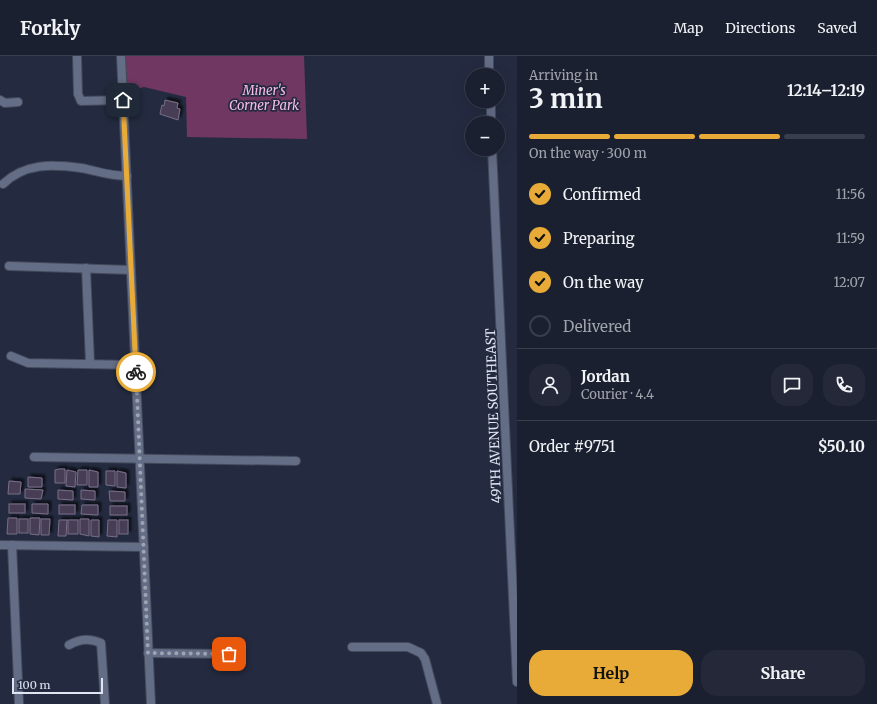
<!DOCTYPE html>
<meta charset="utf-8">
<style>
body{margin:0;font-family:Merriweather,serif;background:#242838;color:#f1f3f6;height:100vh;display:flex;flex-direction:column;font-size:15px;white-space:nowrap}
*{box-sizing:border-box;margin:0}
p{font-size:13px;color:#a0a3ab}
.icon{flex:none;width:22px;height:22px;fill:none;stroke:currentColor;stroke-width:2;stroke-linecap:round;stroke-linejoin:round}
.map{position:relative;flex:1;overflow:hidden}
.sheet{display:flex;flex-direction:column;background:#1b2030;width:360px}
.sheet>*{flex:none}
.buttons{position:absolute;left:465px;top:12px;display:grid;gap:8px}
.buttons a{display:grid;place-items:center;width:40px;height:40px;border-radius:50%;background:#1b2030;box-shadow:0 4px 16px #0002,0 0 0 1px #393e4c;font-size:20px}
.scale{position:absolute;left:12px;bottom:10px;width:91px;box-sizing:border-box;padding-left:4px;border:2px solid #e0e5f3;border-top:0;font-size:11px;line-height:14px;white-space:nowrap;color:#e0e5f3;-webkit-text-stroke:3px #242b40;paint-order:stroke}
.pin{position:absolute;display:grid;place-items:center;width:34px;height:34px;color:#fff;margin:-17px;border-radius:8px;box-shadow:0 2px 6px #0006}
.courier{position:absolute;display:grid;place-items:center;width:40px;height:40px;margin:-20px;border:3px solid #e8ab37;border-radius:50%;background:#fff;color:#222;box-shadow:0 1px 5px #0007}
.summary em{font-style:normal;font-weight:700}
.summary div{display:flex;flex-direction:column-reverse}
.summary{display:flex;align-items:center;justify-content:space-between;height:68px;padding:0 12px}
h1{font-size:26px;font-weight:700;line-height:30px}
.bar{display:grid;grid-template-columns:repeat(4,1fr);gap:6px 4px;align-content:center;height:48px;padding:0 12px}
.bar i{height:5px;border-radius:3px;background:#393e4c}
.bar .current{background:#e8ab37}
.bar p{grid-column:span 4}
.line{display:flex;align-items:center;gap:10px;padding:0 12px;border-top:1px solid #393e4c}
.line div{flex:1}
.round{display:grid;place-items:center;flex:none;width:42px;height:42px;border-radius:16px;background:#242838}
ol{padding:0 12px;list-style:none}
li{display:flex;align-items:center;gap:12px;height:44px}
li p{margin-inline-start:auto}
li .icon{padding:4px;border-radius:50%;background:#e8ab37;color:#111;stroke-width:4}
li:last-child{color:#a0a3ab}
li i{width:22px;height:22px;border:2px solid #393e4c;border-radius:50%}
.button{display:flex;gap:8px;margin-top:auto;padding:8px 12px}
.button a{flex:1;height:46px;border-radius:16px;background:#e8ab37;color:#111;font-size:16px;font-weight:700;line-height:46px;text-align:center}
.button a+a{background:#242838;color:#f1f3f6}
header{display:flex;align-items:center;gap:24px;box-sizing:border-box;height:56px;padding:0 20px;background:#1b2030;border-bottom:1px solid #393e4c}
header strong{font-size:19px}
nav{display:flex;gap:22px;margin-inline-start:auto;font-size:14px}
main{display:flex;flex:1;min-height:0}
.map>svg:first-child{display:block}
.green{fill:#703762}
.building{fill:#473e55;stroke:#786e88;filter:url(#shadow)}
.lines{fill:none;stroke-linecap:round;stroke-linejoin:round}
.minor-casing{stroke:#444a5c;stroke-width:10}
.minor{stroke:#646d86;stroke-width:8}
.done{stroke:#9ea4b4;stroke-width:4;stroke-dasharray:0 7.2}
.route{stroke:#e8ab37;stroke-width:5}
.labels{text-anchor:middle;stroke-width:3.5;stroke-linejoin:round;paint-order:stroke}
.park-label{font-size:13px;font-style:italic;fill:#f9bce7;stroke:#242b40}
.street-label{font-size:13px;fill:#e0e5f3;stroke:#242b40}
</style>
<header>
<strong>Forkly</strong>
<nav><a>Map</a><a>Directions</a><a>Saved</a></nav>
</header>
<main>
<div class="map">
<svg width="517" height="648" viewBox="0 0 517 648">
<defs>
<filter id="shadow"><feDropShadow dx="3" dy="-3" stdDeviation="1" flood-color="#0009"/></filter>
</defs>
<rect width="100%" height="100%" fill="#242b40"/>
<!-- green -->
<path class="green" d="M 125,0 L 304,0 L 307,83 L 187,81 L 186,41 L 144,31 L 127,36 Z"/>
<!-- building -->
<g class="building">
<path d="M 165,44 L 178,47 L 177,52 L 180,53 L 178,64 L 160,58 L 162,49 L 164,50 Z"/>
<path d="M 59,413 L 65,413 L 65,427 L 55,427 L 55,414 Z"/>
<path d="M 67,414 L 76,416 L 75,431 L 66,430 Z"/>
<path d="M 78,414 L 87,414 L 87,429 L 77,429 Z"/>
<path d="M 89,414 L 98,416 L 98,431 L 89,431 Z"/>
<path d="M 106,415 L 115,415 L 115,430 L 106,429 Z"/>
<path d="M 117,415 L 126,417 L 126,432 L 117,431 Z"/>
<path d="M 28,421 L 42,422 L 42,431 L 28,431 Z"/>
<path d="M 9,425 L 21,426 L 20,438 L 8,438 Z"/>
<path d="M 25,433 L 43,434 L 41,443 L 25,442 Z"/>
<path d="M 58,434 L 73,435 L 73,444 L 58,443 Z"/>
<path d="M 81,434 L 95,435 L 95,444 L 81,443 Z"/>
<path d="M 109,435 L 125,436 L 125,445 L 110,445 Z"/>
<rect x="9" y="448" width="16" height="9"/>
<path d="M 32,448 L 48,448 L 48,458 L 32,457 Z"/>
<rect x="59" y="449" width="16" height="9"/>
<path d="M 82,449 L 98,449 L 98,459 L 81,458 Z"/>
<rect x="110" y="450" width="17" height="9"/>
<path d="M 8,462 L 17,462 L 17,478 L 7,478 Z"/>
<path d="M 30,462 L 40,462 L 39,479 L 30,478 Z"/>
<rect x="19" y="463" width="9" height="14"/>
<path d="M 41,463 L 50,463 L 49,479 L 41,479 Z"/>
<path d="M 80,463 L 89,463 L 89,480 L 80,478 Z"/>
<path d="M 59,464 L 67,464 L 66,480 L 58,480 Z"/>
<rect x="68" y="464" width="10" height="14"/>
<path d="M 91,464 L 99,464 L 99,481 L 91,480 Z"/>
<path d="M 108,464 L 117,464 L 117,481 L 107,480 Z"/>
<rect x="119" y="464" width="9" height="14"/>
</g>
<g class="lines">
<!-- minor casing -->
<g class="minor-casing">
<g id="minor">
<path d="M 77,0 L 78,38 L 81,45 L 123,44"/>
<path d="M 121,0 L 151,648"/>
<path d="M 489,0 L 489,19"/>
<path d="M 0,44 L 5,47 L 18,46"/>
<path d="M 491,45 L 491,67"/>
<path d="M 492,93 L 517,626"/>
<path d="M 3,128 C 25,107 52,108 81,112 C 98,115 108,120 127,120"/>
<path d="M 9,210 L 131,214"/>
<path d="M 86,212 L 90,307"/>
<path d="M 11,300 L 28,307 L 135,309"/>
<path d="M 34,401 L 296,405"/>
<path d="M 0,489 L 144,491"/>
<path d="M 12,489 L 19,648"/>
<path d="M 69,589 C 79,583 90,582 101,587 L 105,648"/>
<path d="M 352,591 L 408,591 L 421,597 L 425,603 L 437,648"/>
<path d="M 148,597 L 229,598"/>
</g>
</g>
<!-- minor -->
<use href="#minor" class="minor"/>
</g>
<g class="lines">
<!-- done -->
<path class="done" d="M 136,316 L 148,597 L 229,598"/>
<!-- route -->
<path class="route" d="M 123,44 L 136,316"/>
</g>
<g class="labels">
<!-- park labels -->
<g class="park-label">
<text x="264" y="39">Miner's<tspan x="264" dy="15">Corner Park</tspan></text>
</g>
<!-- street labels -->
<g class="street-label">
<text transform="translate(493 360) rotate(-92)" y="5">49TH AVENUE SOUTHEAST</text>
</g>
</g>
</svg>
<div class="buttons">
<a>+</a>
<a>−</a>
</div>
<div class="scale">100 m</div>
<div class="pin" style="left:229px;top:598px;background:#ea580c"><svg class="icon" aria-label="bag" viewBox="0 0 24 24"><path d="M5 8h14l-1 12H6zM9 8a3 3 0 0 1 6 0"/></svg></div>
<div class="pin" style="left:123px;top:44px;background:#1f2937"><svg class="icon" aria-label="home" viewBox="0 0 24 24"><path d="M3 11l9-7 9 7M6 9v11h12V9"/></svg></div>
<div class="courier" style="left:136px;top:316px"><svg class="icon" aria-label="bike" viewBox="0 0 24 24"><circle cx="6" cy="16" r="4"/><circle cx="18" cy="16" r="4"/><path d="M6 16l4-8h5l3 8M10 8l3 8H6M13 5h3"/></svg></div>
</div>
<section class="sheet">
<div class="summary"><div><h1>3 min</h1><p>Arriving in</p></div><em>12:14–12:19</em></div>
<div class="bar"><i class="current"></i><i class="current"></i><i class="current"></i><i></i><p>On the way · 300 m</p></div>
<ol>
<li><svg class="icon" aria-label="check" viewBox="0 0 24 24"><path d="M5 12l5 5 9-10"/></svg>Confirmed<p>11:56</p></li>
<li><svg class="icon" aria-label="check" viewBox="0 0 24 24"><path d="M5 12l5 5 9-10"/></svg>Preparing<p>11:59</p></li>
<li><svg class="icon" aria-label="check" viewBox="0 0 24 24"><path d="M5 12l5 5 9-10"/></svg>On the way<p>12:07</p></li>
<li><i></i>Delivered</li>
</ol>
<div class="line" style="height:72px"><a class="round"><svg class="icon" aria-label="person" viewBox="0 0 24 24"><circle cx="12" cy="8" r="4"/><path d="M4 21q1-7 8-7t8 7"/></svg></a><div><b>Jordan</b><p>Courier · 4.4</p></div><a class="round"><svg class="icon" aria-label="chat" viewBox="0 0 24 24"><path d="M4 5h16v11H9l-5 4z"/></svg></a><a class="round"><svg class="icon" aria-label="phone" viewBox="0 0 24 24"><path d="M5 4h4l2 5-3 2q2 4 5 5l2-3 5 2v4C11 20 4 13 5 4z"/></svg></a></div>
<div class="line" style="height:52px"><div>Order #9751</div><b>$50.10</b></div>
<div class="button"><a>Help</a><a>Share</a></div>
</section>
</main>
